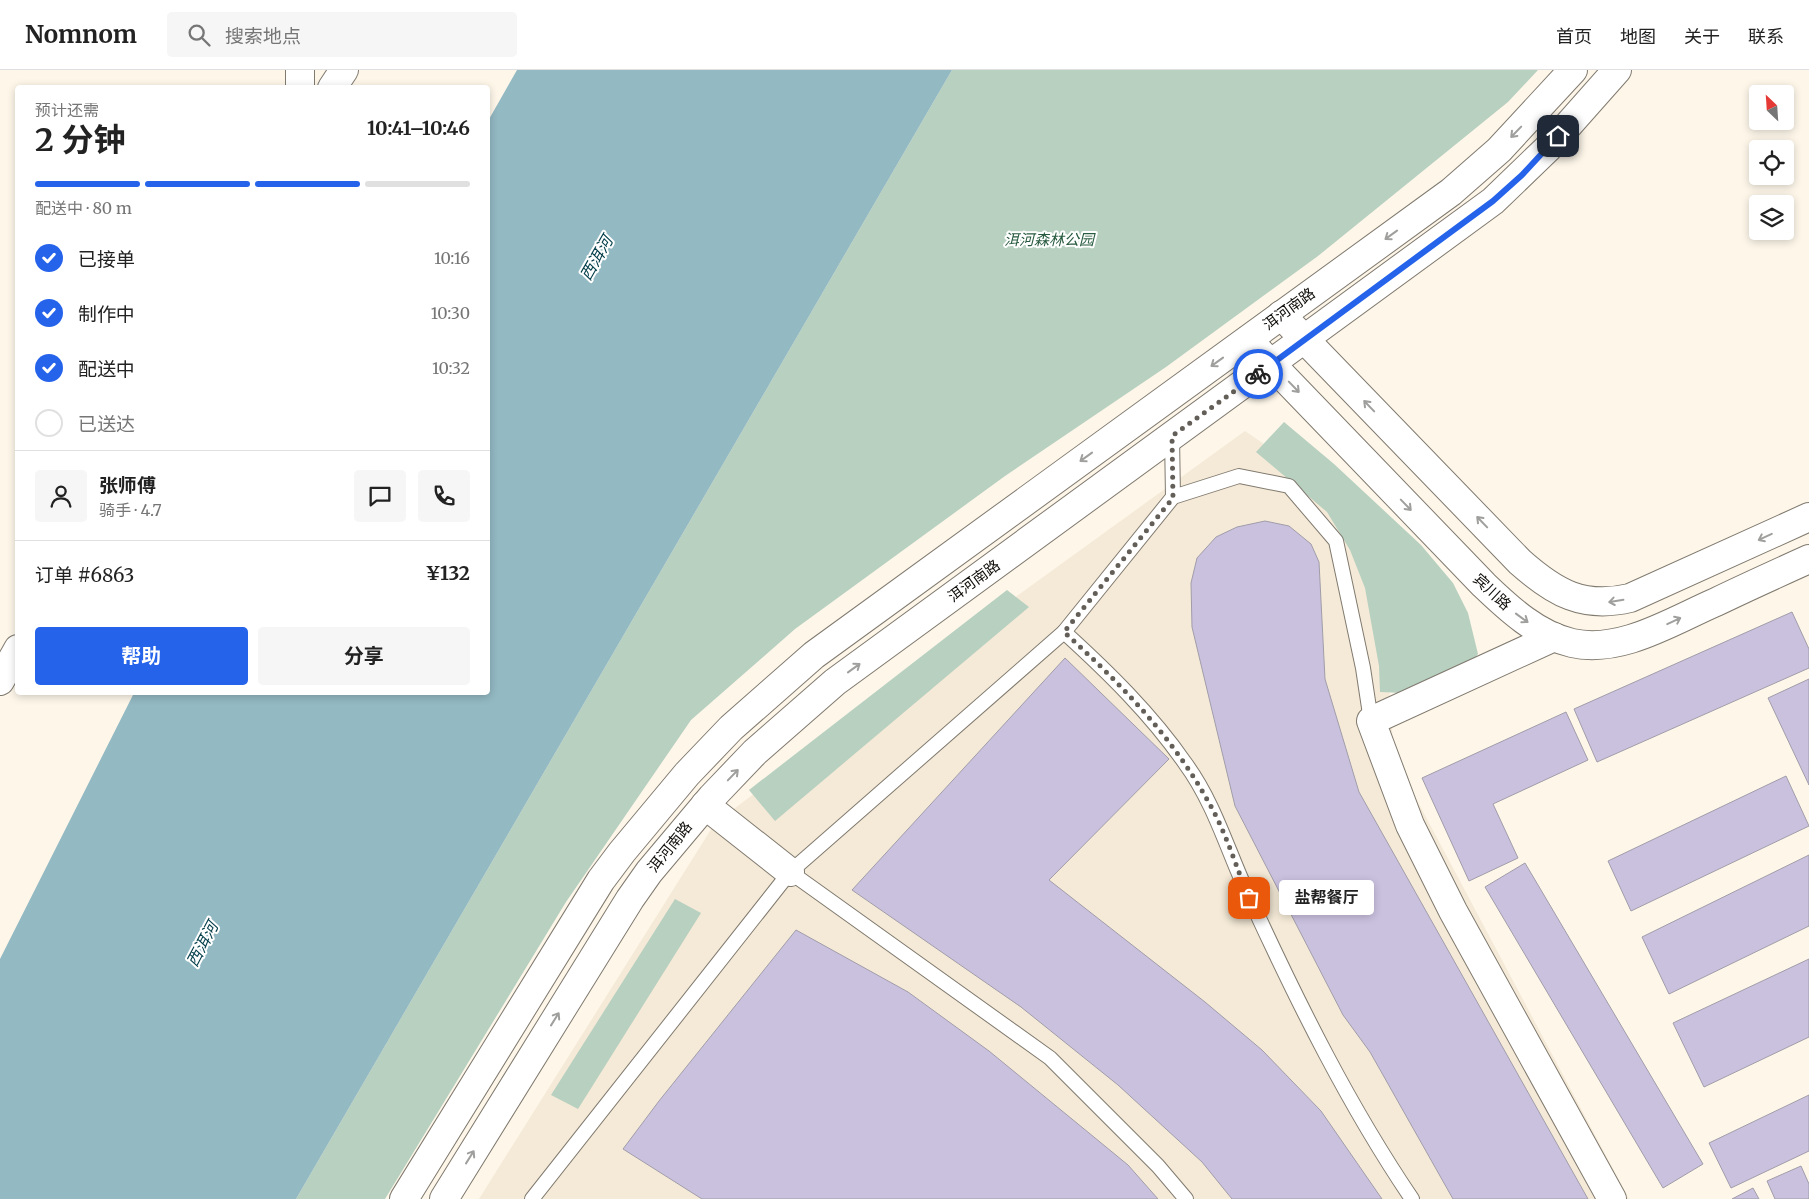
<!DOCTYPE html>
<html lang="zh">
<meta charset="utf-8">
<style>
body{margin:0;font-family:Merriweather,"Noto Sans SC",serif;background:#f6f6f6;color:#222;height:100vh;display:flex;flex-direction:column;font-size:19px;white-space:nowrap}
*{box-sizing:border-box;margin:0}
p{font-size:16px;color:#767676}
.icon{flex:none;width:28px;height:28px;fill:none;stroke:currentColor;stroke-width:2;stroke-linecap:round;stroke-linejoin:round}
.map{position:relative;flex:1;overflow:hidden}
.panel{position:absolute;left:15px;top:15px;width:475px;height:610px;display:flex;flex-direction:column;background:#fff;border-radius:5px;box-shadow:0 2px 8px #0003}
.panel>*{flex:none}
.needle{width:32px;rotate:335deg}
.tools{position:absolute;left:1749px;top:15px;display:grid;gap:10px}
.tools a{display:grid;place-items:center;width:45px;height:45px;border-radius:5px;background:#fff;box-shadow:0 2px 8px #0003;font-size:25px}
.pin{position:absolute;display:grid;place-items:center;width:42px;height:42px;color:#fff;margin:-21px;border-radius:10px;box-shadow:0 2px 8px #0006}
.courier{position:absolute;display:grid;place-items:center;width:50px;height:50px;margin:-25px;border:4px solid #2563eb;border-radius:50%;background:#fff;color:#222;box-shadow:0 1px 6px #0007}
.bubble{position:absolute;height:35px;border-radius:5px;background:#fff;box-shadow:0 2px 8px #0003;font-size:16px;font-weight:700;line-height:35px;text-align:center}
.headline em{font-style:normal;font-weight:700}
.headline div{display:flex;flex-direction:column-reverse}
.headline{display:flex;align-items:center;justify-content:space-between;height:85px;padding:0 20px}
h1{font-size:32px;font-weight:700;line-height:38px}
.bar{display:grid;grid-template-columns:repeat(4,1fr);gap:8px 5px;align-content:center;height:60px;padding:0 20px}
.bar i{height:6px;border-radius:4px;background:#e0e0e0}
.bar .current{background:#2563eb}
.bar p{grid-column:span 4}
.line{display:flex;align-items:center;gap:12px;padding:0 20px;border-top:1px solid #e0e0e0}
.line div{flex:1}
.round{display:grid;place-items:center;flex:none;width:52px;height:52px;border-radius:5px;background:#f6f6f6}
ol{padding:0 20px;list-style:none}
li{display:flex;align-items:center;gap:15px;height:55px}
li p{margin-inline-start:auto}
li .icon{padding:5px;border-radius:50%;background:#2563eb;color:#fff;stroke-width:4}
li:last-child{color:#767676}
li i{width:28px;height:28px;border:2px solid #e0e0e0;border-radius:50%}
.button{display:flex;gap:10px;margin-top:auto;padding:10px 20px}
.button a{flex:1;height:58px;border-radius:5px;background:#2563eb;color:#fff;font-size:20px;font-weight:700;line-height:58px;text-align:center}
.button a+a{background:#f6f6f6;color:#222}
header{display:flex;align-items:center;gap:30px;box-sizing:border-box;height:70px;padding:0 25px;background:#fff;border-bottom:1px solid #e0e0e0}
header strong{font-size:24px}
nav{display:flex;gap:28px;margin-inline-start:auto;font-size:18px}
.search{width:350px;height:45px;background:#f6f6f6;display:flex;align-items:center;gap:12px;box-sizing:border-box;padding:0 18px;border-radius:5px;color:#767676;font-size:19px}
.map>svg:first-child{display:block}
.built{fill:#f5ead7}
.green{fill:#b7d0c0}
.water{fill:#93b9c3}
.building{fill:#cac1df;stroke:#a09da9}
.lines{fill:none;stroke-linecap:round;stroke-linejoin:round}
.lane-casing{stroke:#807a6f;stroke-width:16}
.street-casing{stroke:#807a6f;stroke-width:30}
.secondary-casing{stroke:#807a6f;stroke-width:30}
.primary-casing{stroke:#807a6f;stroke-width:30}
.lane{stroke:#fff;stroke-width:14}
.street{stroke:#fff;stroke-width:28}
.secondary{stroke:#fff;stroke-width:28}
.primary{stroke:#fff;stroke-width:28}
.oneway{stroke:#9f9f9d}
.done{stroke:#635f58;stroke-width:5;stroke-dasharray:0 9}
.route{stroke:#2563eb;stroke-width:6}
.labels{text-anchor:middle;stroke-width:4;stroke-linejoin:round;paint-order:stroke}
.park-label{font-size:15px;font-style:italic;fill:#275a3e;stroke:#fff}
.street-label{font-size:15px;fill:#100e0a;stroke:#fff}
.water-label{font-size:16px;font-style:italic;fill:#013d49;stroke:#fff}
</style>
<header>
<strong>Nomnom</strong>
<div class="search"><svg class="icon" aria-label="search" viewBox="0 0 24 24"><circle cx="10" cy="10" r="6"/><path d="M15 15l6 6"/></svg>搜索地点</div>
<nav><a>首页</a><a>地图</a><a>关于</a><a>联系</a></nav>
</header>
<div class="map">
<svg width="1809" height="1129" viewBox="0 0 1809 1129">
<rect width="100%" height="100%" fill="#fdf6e9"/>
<!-- built -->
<path class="built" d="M 1245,361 L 1309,405 L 1381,501 L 1394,687 L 1629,1129 L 479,1129 L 715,753 L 1017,526 Z"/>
<!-- green -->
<g class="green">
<path d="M 952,0 L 1538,0 L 1508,32 L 1318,186 L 1166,297 L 1005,406 L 795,559 L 691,650 L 566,832 L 385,1129 L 296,1129 Z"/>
<path d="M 1284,352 L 1334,394 L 1421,475 L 1453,513 L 1468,543 L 1478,584 L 1465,601 L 1403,623 L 1380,622 L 1379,596 L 1365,518 L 1350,480 L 1327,442 L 1256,382 Z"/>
<path d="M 1007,520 L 1029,537 L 775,751 L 749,720 Z"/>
<path d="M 675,829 L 701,843 L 578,1039 L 551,1025 Z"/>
</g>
<!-- water -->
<path class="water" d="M 517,0 L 952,0 L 296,1129 L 0,1129 L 0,889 L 134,623 L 488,622 L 488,51 Z"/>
<!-- building -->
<g class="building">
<path d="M 1265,451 L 1289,456 L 1311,474 L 1319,492 L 1325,609 L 1359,722 L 1588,1129 L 1453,1129 L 1370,982 L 1343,945 L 1235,736 L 1192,557 L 1191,513 L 1197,488 L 1216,467 L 1237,457 Z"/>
<path d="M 1792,542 L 1809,579 L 1809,598 L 1597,692 L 1574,639 Z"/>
<path d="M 1065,588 L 1169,689 L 1049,810 L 1205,932 L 1262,980 L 1321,1041 L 1382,1129 L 1232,1129 L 1202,1092 L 1118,1015 L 1021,937 L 852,820 Z"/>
<path d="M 1809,609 L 1809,715 L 1768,628 Z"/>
<path d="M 1566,642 L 1588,690 L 1493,734 L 1518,788 L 1469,811 L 1422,708 Z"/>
<path d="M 1786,706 L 1809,756 L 1631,841 L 1608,791 Z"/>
<path d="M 1809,785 L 1809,856 L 1669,924 L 1642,867 Z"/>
<path d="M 1525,793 L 1703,1094 L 1663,1118 L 1485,817 Z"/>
<path d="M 796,860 L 908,922 L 989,981 L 1128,1095 L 1158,1129 L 702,1129 L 623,1079 L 659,1031 Z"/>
<path d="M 1809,889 L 1809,967 L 1704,1017 L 1673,953 Z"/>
<path d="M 1809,1025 L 1809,1081 L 1731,1118 L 1709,1073 Z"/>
<path d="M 1801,1096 L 1809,1114 L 1809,1129 L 1775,1129 L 1767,1111 Z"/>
<path d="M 1753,1118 L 1759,1129 L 1732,1129 Z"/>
</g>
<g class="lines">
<!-- lane casing -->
<g class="lane-casing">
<g id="lane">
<path d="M 1172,367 L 1173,427"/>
<path d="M 1064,562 C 1108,602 1151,644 1185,693 C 1216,735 1229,786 1252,833 C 1299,935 1349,1036 1412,1129"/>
<path d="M 790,802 L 1050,988 L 1158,1096 L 1186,1129"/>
<path d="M 532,1129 L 790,802 L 1064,562 L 1173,427 L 1239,406 L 1289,416 L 1336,471 L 1363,598 L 1371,651"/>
</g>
</g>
<!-- street casing -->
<g class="street-casing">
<g id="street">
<path d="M 300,0 L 300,18"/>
<path d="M 332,18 L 344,0"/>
<path d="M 1554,567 L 1371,651 L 1410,755 L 1453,841 L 1612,1129"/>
<path d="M 0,611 L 18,579"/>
<path d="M 705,735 L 790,802"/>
</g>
</g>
<!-- secondary casing -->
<g class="secondary-casing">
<g id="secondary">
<path d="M 1281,245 L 1520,492 C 1555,523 1583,539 1630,528 L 1809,447"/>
<path d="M 1248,270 L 1484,515 C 1509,539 1537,565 1572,573 C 1621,584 1672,551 1716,532 C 1747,517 1778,503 1809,489"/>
</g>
</g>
<!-- primary casing -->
<g class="primary-casing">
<g id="primary">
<path d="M 404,1129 L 601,810 L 622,782 L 687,704 L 731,658 L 814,585 L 1451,122 L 1499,80 L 1573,0"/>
<path d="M 444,1129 L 630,829 L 649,802 L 712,727 L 755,682 L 835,612 L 1493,131 L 1547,79 L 1617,0"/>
</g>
</g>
<!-- lane -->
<use href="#lane" class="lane"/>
<!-- street -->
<use href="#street" class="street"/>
<!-- secondary -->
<use href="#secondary" class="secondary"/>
<!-- primary -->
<use href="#primary" class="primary"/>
</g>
<!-- one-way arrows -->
<defs><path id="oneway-shaft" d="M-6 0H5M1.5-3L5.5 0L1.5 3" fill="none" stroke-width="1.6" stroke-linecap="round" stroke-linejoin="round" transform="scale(1.25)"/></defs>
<g class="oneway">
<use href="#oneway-shaft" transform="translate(1516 62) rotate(134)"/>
<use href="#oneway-shaft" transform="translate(1391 165) rotate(144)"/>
<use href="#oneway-shaft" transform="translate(1217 292) rotate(144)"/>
<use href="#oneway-shaft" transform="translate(1294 317) rotate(46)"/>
<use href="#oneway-shaft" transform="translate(1369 336) rotate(-134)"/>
<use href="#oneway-shaft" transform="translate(1086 387) rotate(144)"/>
<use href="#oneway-shaft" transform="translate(1406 435) rotate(46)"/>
<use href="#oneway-shaft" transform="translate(1482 452) rotate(-134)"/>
<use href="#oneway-shaft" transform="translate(1765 467) rotate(155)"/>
<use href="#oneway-shaft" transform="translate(1616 531) rotate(171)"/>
<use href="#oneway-shaft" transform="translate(1522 548) rotate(36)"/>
<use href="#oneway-shaft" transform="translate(1674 551) rotate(-25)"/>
<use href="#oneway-shaft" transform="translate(854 598) rotate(-36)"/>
<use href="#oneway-shaft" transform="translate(733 705) rotate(-46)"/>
<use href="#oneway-shaft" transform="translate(555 949) rotate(-58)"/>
<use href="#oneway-shaft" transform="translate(470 1087) rotate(-58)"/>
</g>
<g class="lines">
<!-- done -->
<path class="done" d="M 1249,828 C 1236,797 1226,762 1209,733 C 1173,667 1120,613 1064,562 L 1173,428 L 1172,366 L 1258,304"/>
<!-- route -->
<path class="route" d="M 1258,304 L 1493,131 L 1522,105 L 1558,66"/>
</g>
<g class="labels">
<!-- park labels -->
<g class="park-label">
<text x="1049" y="175">洱河森林公园</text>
</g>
<!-- street labels -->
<g class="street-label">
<text transform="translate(1289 239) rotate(-36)" y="5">洱河南路</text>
<text transform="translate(974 511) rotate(-36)" y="5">洱河南路</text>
<text transform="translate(1492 522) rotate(43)" y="5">宾川路</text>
<text transform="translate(670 777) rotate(-51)" y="5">洱河南路</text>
</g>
<!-- water labels -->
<g class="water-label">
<text transform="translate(596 188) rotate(-60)" y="6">西洱河</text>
<text transform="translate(202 874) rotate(-62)" y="6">西洱河</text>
</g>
</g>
</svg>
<div class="tools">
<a><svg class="needle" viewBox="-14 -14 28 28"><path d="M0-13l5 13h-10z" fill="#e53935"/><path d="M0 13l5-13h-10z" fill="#767676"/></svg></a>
<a><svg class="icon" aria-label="locate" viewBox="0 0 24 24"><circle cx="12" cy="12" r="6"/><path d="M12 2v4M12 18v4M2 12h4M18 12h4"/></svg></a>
<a><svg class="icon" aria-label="layers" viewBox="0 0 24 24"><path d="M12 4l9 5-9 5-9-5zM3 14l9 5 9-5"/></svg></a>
</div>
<div class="pin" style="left:1249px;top:828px;background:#ea580c"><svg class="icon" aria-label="bag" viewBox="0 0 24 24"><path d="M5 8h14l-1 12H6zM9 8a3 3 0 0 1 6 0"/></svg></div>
<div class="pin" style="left:1558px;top:66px;background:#1f2937"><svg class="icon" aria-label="home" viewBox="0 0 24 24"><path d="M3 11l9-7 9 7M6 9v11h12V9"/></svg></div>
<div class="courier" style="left:1258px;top:304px"><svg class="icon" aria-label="bike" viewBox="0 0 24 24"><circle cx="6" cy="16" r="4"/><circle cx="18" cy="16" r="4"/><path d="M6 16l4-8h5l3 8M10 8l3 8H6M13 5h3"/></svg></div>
<div class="bubble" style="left:1279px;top:810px;width:95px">盐帮餐厅</div>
<section class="panel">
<div class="headline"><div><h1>2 分钟</h1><p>预计还需</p></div><em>10:41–10:46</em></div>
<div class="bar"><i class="current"></i><i class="current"></i><i class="current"></i><i></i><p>配送中 · 80 m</p></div>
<ol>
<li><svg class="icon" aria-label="check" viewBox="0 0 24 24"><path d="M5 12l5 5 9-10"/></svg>已接单<p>10:16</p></li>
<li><svg class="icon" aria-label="check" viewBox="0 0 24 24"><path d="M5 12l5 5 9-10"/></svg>制作中<p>10:30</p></li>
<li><svg class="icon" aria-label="check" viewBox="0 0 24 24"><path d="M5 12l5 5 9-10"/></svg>配送中<p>10:32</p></li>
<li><i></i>已送达</li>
</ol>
<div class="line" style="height:90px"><a class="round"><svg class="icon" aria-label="person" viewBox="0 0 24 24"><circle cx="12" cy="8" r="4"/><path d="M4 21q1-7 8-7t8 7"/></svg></a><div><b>张师傅</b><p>骑手 · 4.7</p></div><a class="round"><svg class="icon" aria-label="chat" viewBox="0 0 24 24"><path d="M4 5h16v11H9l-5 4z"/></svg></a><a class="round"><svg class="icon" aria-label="phone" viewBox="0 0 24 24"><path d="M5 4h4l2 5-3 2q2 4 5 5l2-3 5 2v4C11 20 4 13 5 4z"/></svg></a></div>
<div class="line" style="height:65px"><div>订单 #6863</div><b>¥132</b></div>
<div class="button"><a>帮助</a><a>分享</a></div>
</section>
</div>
